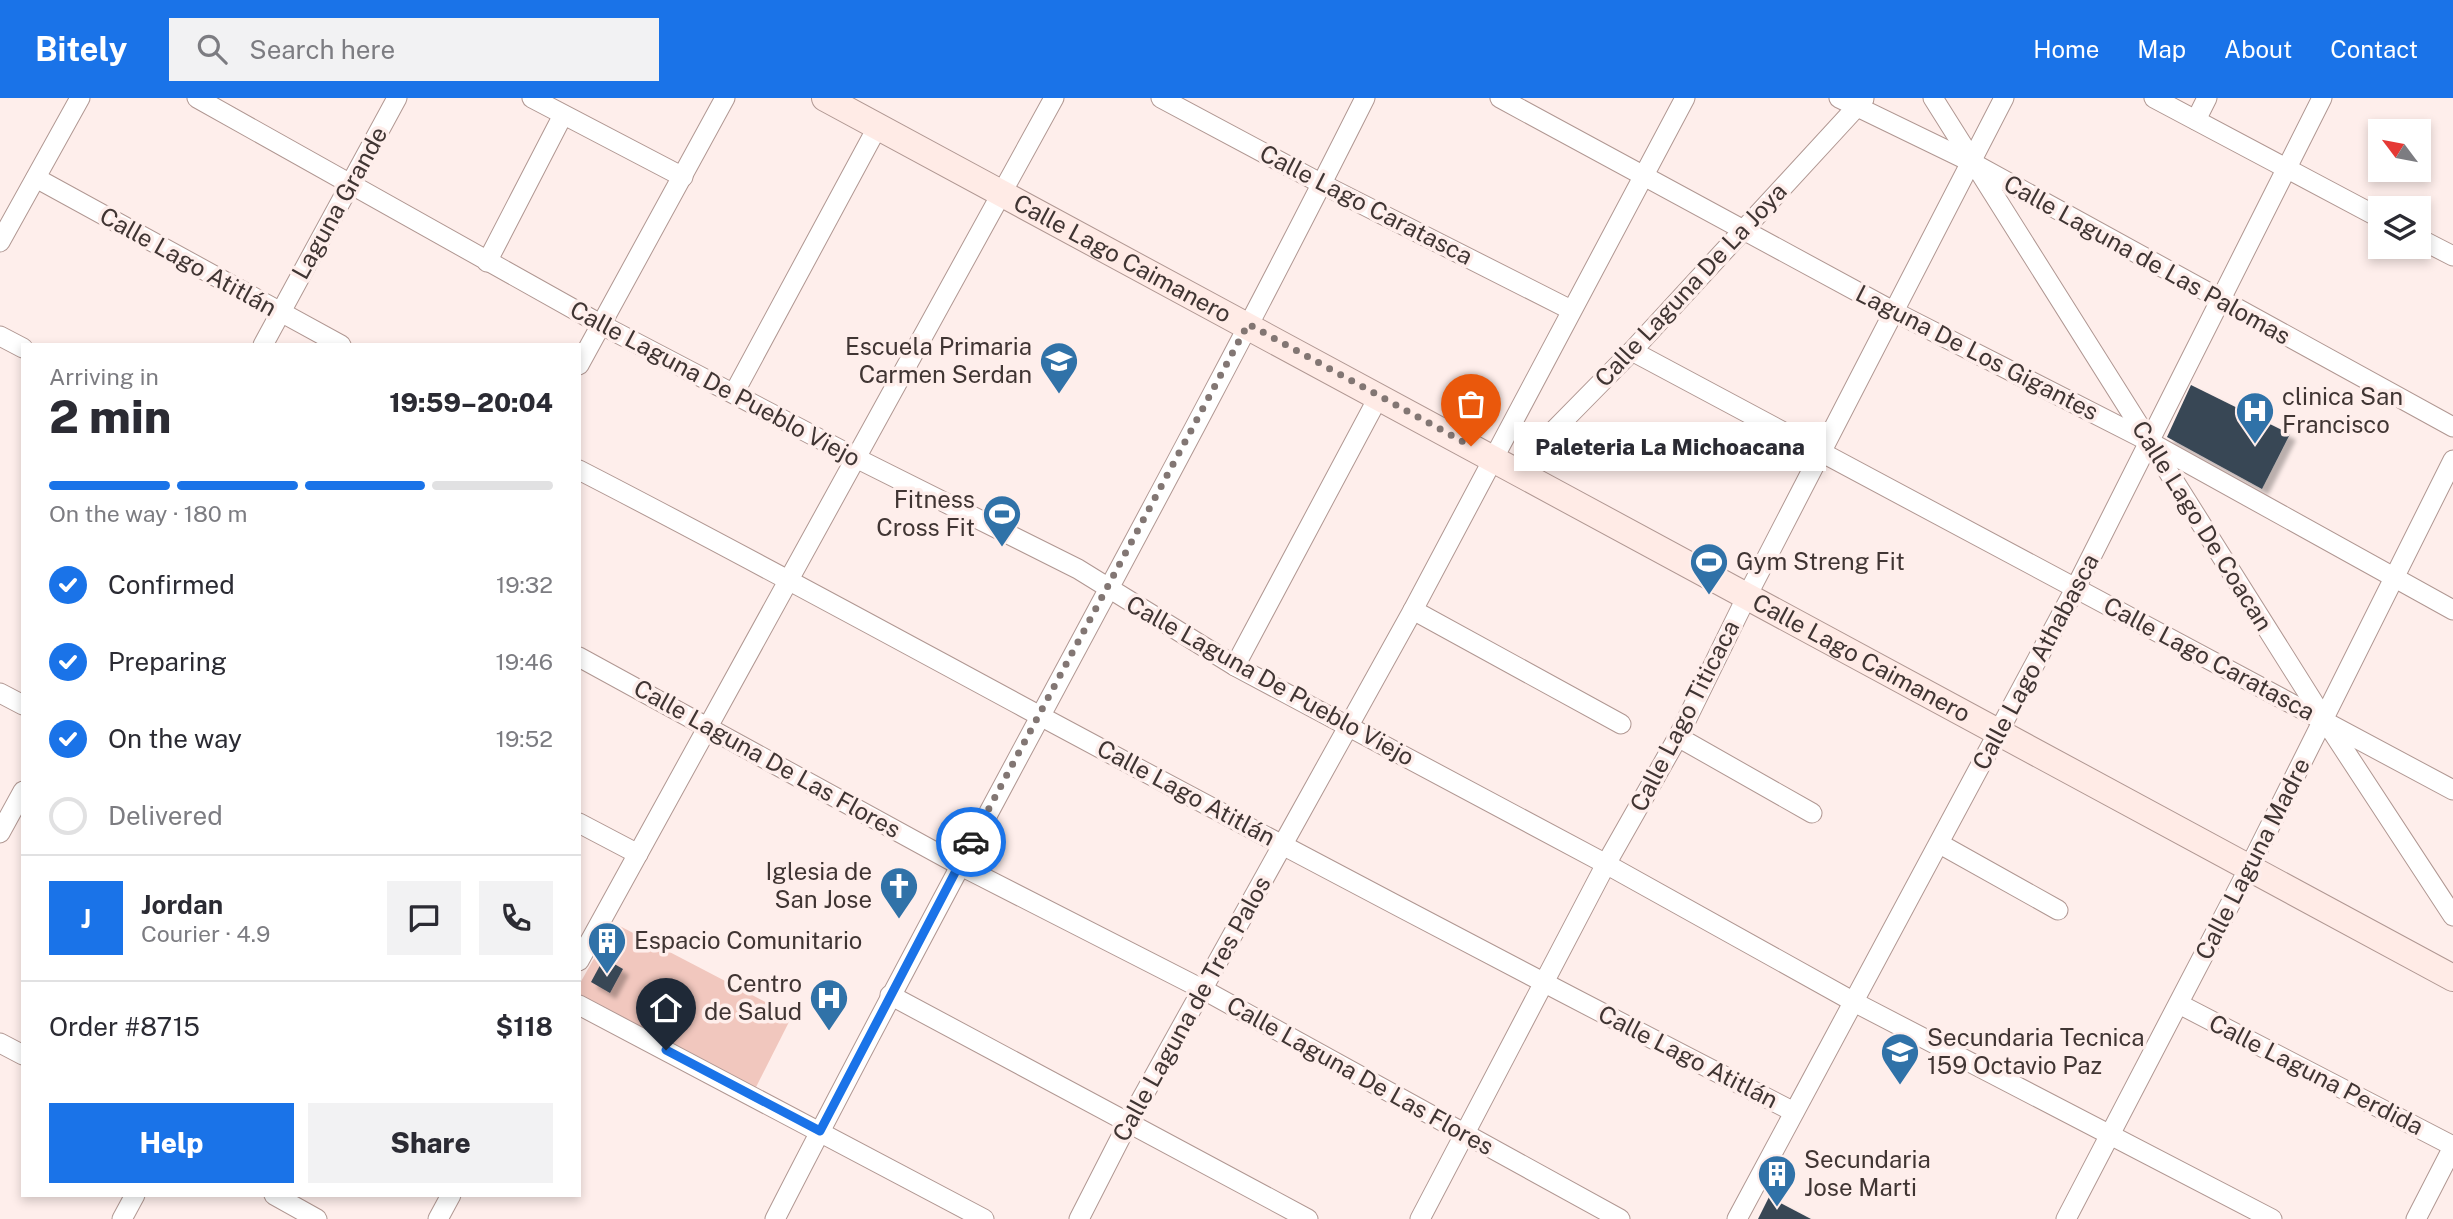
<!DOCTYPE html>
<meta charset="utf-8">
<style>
body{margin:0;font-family:"Public Sans",sans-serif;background:#f2f2f3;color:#2b2b33;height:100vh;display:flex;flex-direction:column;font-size:26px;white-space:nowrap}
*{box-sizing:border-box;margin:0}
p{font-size:23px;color:#7c7c81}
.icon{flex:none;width:38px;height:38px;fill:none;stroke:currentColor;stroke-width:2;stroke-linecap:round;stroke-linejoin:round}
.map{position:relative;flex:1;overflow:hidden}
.drawer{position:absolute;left:21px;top:245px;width:560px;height:854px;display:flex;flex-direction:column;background:#fff;border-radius:0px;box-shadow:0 4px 10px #0003}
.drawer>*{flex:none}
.needle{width:46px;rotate:302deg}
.buttons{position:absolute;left:2368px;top:21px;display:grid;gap:14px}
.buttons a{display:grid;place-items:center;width:63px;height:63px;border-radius:0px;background:#fff;box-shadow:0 4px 10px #0003;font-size:35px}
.pin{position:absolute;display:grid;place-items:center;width:60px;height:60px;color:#fff;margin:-72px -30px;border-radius:50% 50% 50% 0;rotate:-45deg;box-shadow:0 0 7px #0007}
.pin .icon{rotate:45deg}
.courier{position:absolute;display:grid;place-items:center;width:70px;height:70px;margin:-35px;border:5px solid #1a73e8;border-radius:50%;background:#fff;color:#222;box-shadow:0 2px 9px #0007}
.bubble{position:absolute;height:49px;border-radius:0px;background:#fff;box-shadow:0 4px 10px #0003;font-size:23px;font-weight:800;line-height:49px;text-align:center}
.overview em{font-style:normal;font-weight:800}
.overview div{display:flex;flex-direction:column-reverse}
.overview{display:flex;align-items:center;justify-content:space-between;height:119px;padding:0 28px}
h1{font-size:46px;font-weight:800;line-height:52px}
.bar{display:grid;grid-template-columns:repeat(4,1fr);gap:10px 7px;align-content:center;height:84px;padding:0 28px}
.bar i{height:9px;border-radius:5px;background:#e1e1e2}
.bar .current{background:#1a73e8}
.bar p{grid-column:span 4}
.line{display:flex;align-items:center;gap:18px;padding:0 28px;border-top:2px solid #e1e1e2}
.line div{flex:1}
.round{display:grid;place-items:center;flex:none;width:74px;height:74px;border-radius:0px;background:#f2f2f3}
ol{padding:0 28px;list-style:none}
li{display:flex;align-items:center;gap:21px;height:77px}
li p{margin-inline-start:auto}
li .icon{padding:7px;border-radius:50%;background:#1a73e8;color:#fff;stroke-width:4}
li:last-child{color:#7c7c81}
li i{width:38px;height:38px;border:4px solid #e1e1e2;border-radius:50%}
.primary-button{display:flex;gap:14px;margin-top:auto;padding:14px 28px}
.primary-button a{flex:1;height:80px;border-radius:0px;background:#1a73e8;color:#fff;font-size:28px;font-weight:800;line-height:80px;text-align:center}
.primary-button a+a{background:#f2f2f3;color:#2b2b33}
header{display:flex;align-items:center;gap:42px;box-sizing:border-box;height:98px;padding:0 35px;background:#1a73e8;color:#fff}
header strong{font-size:33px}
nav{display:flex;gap:38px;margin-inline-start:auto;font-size:24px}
.search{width:490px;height:63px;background:#f2f2f3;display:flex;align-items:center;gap:18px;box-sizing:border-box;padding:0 24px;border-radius:0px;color:#7c7c81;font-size:26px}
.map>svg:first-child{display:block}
.green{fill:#f1c7be}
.building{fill:#374654;filter:url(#shadow)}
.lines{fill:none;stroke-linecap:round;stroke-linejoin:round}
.street-casing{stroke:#b09792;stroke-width:21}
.secondary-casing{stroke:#b09792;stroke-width:28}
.street{stroke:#fff;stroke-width:19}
.secondary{stroke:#ffebe6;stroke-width:26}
.done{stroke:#827673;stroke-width:7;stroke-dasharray:0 12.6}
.route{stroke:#1a73e8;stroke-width:9}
.labels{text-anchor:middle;stroke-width:7;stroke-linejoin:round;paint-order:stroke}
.street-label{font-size:24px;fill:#403533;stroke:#feeeeb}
.poi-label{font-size:24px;fill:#403533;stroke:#feeeeb;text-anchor:start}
</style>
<header>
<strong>Bitely</strong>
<div class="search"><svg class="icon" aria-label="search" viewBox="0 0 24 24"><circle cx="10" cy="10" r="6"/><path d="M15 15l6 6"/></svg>Search here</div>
<nav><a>Home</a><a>Map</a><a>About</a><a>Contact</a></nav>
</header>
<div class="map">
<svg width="2453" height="1121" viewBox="0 0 2453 1121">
<defs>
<filter id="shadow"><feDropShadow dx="6" dy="6" stdDeviation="2" flood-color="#0004"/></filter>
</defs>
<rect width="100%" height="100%" fill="#feeeeb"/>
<!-- green -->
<path class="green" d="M 614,825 L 792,918 L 752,997 L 623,929 L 579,896 L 579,887 Z"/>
<!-- building -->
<g class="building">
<path d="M 2191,287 L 2290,336 L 2262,391 L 2167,339 Z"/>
<path d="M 604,860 L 623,871 L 610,895 L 591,884 Z"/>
<path d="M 1769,1099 L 1811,1121 L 1758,1121 Z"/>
</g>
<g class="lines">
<!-- street casing -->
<g class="street-casing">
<g id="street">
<path d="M 197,0 L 602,227 L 858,361 L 1078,471 L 1235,568 L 1606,766 L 1854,904 L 2272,1121"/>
<path d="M 532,0 L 683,79"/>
<path d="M 1161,0 L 1322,86 L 1571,212"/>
<path d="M 1500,0 L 1893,213 L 2148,343 L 2453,512"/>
<path d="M 1839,0 L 1971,64 L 2453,329"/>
<path d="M 1933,0 L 2324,621 L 2453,818"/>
<path d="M 2154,0 L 2380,120"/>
<path d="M 2196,22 L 2207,0"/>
<path d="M 36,80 L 341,247"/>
<path d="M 2418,140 L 2453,158"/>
<path d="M 0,144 L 80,0"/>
<path d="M 487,164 L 563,17"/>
<path d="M 0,238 L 23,250"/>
<path d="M 263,247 L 397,0"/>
<path d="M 1632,253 L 2453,692"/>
<path d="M 579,267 L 725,0"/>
<path d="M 734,295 L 878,28"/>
<path d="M 579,372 C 735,452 888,536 1042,619 C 1292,753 1543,885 1794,1014"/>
<path d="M 1515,372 L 1632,253 L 1864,1"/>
<path d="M 1413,512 L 1621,626"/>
<path d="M 579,559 L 959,767 L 1204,892 L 1620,1121"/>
<path d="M 1235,568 L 1379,298"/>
<path d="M 0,595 L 23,607"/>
<path d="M 1678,639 L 1812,715"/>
<path d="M 579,725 L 638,756"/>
<path d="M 0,735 L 23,693"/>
<path d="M 1940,746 L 2058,812"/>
<path d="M 579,863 L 1054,0"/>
<path d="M 890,897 L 1308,1121"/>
<path d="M 2179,906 L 2453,1048"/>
<path d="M 579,907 L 984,1121"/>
<path d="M 0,945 L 23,957"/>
<path d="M 274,1097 L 317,1121"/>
<path d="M 122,1121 L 135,1097"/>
<path d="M 438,1121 L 451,1097"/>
<path d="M 775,1121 C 967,745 1176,377 1365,0"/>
<path d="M 1079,1121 L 1127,1027 L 1413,512 L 1685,0"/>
<path d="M 1420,1121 L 1606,766 L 1678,639 L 1747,498 L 2004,0"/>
<path d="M 1737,1121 L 2075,491 L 2322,0"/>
<path d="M 2066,1121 L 2250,768 L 2453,362"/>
<path d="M 2416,1121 L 2453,1049"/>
</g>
</g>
<!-- secondary casing -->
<g class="secondary-casing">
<g id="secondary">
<path id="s1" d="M 825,0 L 2453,880"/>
</g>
</g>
<!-- street -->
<use href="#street" class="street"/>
<!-- secondary -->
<use href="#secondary" class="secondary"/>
</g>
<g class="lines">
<!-- done -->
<path class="done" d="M 971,744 L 1248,226 L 1471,348"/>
<!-- route -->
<path class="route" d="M 666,952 L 820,1033 L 971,744"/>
</g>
<!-- icons -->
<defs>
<g id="school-pin" transform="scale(2.0125)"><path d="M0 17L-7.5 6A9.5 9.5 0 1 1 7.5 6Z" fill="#3072a8" stroke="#feeeeb"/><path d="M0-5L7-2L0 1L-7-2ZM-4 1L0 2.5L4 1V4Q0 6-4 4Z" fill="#fff"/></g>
<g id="hospital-pin" transform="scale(2.0125)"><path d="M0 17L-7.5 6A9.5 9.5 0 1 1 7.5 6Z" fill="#3072a8" stroke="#feeeeb"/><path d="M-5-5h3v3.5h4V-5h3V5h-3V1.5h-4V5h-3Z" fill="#fff"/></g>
<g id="stadium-pin" transform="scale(2.0125)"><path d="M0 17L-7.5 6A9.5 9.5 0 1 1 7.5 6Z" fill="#3072a8" stroke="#feeeeb"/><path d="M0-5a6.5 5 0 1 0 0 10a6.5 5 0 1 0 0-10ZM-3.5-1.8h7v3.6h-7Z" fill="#fff"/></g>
<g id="church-pin" transform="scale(2.0125)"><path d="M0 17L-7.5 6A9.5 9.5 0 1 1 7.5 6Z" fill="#3072a8" stroke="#feeeeb"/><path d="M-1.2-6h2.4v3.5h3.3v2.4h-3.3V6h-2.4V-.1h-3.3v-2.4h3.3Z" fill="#fff"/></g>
<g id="building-pin" transform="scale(2.0125)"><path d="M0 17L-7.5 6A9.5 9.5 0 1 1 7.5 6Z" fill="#3072a8" stroke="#feeeeb"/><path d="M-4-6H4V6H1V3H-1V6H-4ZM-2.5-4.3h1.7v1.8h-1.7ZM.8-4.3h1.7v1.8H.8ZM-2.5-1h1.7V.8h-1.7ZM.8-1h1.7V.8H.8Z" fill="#fff"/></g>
<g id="university-pin" transform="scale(2.0125)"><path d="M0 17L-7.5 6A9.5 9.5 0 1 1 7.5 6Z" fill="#3072a8" stroke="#feeeeb"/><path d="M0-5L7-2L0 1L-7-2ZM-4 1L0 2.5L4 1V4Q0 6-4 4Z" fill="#fff"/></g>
</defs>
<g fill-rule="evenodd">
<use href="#school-pin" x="1059" y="263"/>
<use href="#hospital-pin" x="2255" y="313"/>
<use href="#stadium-pin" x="1002" y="416"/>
<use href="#stadium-pin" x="1709" y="464"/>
<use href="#church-pin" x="899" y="788"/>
<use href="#building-pin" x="607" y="843"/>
<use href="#hospital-pin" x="829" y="900"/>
<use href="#university-pin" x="1900" y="954"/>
<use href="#building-pin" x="1777" y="1076"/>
</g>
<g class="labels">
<!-- street labels -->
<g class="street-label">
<text transform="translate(340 105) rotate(-61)" y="8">Laguna Grande</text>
<text transform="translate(1366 107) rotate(27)" y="8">Calle Lago Caratasca</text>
<text dy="8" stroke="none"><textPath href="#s1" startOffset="338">Calle Lago Caimanero</textPath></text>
<text transform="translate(2147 162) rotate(29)" y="8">Calle Laguna de Las Palomas</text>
<text transform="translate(188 164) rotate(29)" y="8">Calle Lago Atitlán</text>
<text transform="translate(1691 187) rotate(-47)" y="8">Calle Laguna De La Joya</text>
<text transform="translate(1977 255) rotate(27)" y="8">Laguna De Los Gigantes</text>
<text transform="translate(715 286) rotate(28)" y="8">Calle Laguna De Pueblo Viejo</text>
<text transform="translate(2202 428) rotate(58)" y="8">Calle Lago De Coacan</text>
<text dy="8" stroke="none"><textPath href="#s1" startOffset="1178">Calle Lago Caimanero</textPath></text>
<text transform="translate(2209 561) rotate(28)" y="8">Calle Lago Caratasca</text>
<text transform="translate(2036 564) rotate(-62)" y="8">Calle Lago Athabasca</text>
<text transform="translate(1270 583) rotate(29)" y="8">Calle Laguna De Pueblo Viejo</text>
<text transform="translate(1685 618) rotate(-63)" y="8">Calle Lago Titicaca</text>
<text transform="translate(767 661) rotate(29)" y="8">Calle Laguna De Las Flores</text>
<text transform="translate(1186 695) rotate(28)" y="8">Calle Lago Atitlán</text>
<text transform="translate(2253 761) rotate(-63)" y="8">Calle Laguna Madre</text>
<text transform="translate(1192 911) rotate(-61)" y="8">Calle Laguna de Tres Palos</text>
<text transform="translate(1688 959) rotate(27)" y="8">Calle Lago Atitlán</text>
<text transform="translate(2316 977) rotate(27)" y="8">Calle Laguna Perdida</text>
<text transform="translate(1360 978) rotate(29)" y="8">Calle Laguna De Las Flores</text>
</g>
<!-- poi labels -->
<g class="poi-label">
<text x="1032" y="257" text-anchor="end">Escuela Primaria<tspan x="1032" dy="28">Carmen Serdan</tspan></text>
<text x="2282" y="307">clinica San<tspan x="2282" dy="28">Francisco</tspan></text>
<text x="975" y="410" text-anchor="end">Fitness<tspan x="975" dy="28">Cross Fit</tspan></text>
<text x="1736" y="472">Gym Streng Fit</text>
<text x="872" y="782" text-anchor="end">Iglesia de<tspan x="872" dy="28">San Jose</tspan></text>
<text x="634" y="851">Espacio Comunitario</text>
<text x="802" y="894" text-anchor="end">Centro<tspan x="802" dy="28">de Salud</tspan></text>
<text x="1927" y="948">Secundaria Tecnica<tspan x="1927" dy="28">159 Octavio Paz</tspan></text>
<text x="1804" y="1070">Secundaria<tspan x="1804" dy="28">Jose Marti</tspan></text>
</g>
</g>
</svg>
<div class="buttons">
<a><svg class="needle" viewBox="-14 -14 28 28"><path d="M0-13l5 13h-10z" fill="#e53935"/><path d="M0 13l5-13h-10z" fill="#7c7c81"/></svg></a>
<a><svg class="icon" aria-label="layers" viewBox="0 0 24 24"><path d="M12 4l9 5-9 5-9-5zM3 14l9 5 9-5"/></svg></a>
</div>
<div class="pin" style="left:1471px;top:348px;background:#ea580c"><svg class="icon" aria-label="bag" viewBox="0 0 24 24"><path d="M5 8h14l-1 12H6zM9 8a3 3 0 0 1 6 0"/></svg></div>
<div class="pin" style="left:666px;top:952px;background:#1f2937"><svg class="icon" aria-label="home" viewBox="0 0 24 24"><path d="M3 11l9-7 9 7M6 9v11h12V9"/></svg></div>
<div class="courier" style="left:971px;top:744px"><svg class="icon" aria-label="car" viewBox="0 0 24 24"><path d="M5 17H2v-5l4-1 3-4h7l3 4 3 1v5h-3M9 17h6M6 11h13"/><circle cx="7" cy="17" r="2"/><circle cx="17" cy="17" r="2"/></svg></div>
<div class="bubble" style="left:1514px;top:324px;width:312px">Paleteria La Michoacana</div>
<section class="drawer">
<div class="overview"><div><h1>2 min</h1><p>Arriving in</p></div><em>19:59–20:04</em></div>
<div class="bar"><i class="current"></i><i class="current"></i><i class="current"></i><i></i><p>On the way · 180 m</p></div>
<ol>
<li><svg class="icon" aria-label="check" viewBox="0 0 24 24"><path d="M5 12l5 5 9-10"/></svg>Confirmed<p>19:32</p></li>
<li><svg class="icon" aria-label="check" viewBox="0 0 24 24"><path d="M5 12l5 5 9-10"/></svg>Preparing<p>19:46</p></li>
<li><svg class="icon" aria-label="check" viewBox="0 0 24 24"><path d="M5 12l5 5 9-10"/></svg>On the way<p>19:52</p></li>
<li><i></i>Delivered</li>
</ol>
<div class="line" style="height:126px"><b class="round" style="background:#1a73e8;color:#fff">J</b><div><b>Jordan</b><p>Courier · 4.9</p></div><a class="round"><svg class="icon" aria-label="chat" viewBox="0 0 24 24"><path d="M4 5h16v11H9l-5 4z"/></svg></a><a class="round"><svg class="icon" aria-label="phone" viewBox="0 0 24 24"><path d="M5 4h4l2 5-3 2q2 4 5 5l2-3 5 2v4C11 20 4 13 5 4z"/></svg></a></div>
<div class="line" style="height:91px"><div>Order #8715</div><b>$118</b></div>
<div class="primary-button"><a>Help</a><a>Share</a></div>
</section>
</div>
